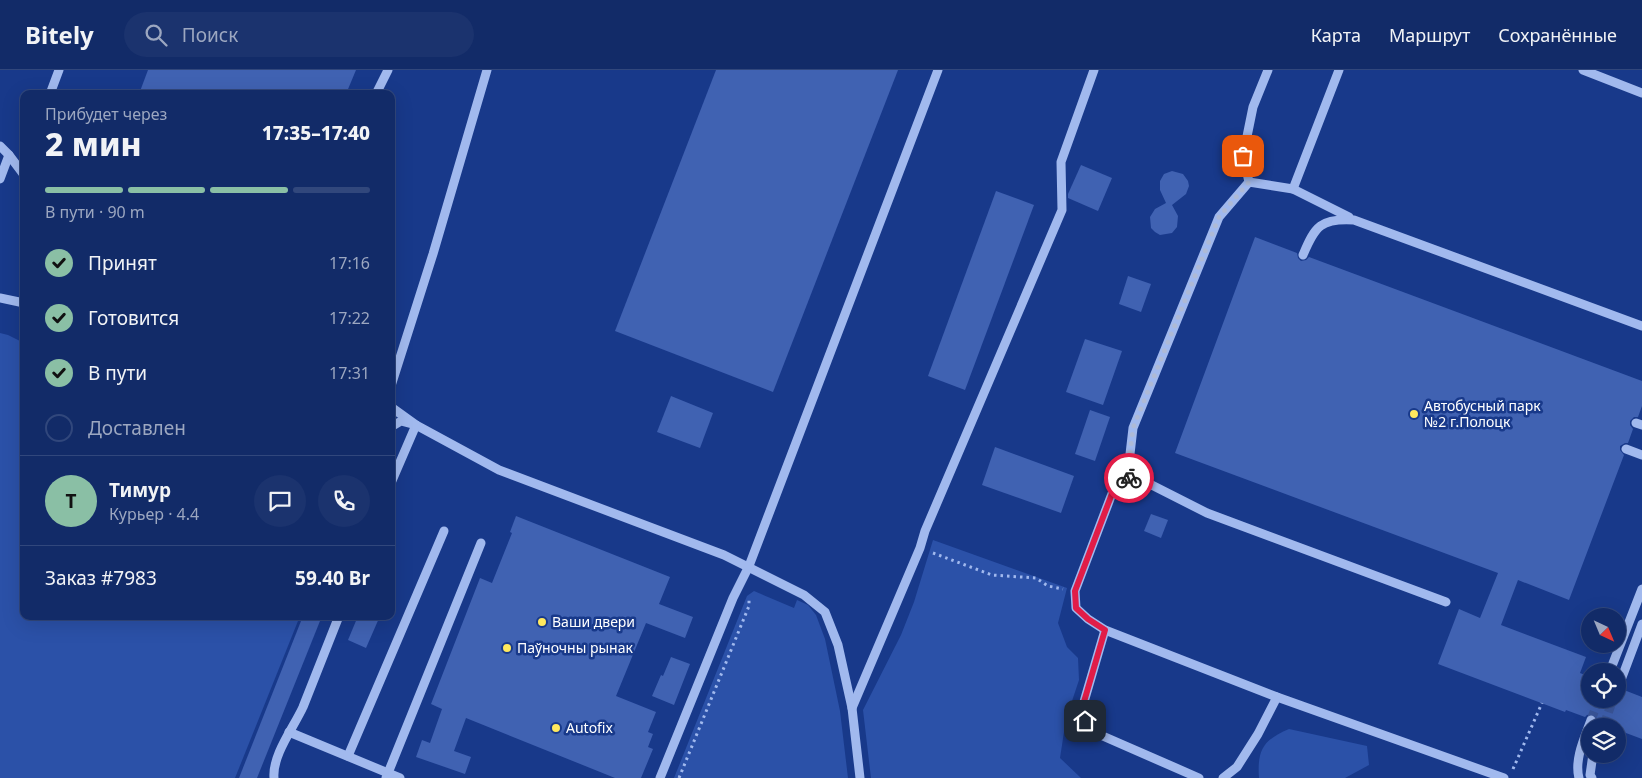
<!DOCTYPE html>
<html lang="ru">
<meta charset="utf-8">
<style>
body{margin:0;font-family:"Noto Sans",sans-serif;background:#1b336e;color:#f1f3f6;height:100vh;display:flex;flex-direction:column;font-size:19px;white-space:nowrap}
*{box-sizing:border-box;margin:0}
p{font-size:16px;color:#9ca7c0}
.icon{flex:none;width:28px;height:28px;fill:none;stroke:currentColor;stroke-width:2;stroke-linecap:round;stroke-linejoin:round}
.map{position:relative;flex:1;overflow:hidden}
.side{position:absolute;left:20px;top:20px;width:375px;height:530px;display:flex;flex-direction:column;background:#122b68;border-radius:10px;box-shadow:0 5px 20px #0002,0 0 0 1px #31477c}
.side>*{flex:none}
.needle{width:32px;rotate:136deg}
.controls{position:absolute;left:1581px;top:538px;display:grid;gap:10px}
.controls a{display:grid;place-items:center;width:45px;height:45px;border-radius:50%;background:#122b68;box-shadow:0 5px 20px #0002,0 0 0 1px #31477c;font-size:25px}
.pin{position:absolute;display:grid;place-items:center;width:42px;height:42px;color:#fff;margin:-21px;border-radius:10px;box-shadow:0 2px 8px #0006}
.courier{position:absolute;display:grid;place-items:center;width:50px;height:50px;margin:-25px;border:4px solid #e11d48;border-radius:50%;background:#fff;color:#222;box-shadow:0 1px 6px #0007}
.overview em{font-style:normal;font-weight:800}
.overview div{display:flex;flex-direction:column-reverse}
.overview{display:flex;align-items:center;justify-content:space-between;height:85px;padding:0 25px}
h1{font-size:32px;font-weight:800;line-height:38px}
.bar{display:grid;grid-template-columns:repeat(4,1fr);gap:8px 5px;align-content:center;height:60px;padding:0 25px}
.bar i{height:6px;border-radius:4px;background:#31477c}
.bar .selected{background:#8abfa5}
.bar p{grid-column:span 4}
.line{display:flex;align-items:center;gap:12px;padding:0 25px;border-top:1px solid #31477c}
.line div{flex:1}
.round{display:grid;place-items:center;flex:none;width:52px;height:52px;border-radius:26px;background:#1b336e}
ol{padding:0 25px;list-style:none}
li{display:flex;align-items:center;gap:15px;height:55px}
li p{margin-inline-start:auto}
li .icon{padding:5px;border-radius:50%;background:#8abfa5;color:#111;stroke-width:4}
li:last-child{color:#9ca7c0}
li i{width:28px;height:28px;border:2px solid #31477c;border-radius:50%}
header{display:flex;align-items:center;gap:30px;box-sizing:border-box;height:70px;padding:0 25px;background:#122b68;border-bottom:1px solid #31477c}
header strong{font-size:24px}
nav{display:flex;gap:28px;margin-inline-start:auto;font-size:18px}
.search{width:350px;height:45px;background:#1b336e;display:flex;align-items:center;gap:12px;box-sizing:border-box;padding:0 18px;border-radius:28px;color:#9ca7c0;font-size:19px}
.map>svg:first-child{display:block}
.green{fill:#2b51a8}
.building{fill:#4062b2}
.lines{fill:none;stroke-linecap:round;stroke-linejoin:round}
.minor-tunnel{stroke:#3b579c;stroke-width:9;stroke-dasharray:9 4.5;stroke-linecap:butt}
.path{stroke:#a1b9ee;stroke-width:3;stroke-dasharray:2.5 4;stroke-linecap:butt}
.minor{stroke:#a1b9ee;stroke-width:9}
.done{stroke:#aebad6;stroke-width:5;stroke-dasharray:0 9}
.route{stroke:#e11d48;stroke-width:6}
.poi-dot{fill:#ffe85e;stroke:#18398a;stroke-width:2}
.labels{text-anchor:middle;stroke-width:5;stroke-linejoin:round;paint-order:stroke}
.poi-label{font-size:14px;fill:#fff;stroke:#18398a;text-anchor:start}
</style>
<header>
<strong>Bitely</strong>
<div class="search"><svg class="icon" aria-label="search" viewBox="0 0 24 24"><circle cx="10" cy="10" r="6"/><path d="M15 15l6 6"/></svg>Поиск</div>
<nav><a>Карта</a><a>Маршрут</a><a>Сохранённые</a></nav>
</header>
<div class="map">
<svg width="1642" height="708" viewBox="0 0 1642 708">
<rect width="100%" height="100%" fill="#18398a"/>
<!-- green -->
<g class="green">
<path d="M 0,263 L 8,265 L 24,273 L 24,546 L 300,546 L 235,708 L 0,708 Z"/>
<path d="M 933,470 L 1067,518 L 1058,553 L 1067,577 L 1078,588 L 1079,610 L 1066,649 L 1060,688 L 1081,708 L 871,708 L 863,640 L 901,565 L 914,532 Z"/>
<path d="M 754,521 L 794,538 L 797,530 L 808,535 L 816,545 L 825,569 L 840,641 L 848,708 L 674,708 L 747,526 Z"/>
<path d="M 1289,659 L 1367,676 L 1369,695 L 1345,708 L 1259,708 C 1257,680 1263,670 1289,659 Z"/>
</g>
<!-- building -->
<g class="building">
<path d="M 148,0 L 356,0 L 346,24 L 139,24 Z"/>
<path d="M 716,0 L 898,0 L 773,322 L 615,261 Z"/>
<path d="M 1081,95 L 1112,108 L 1098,141 L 1068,128 L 1068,124 Z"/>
<path d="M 1172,101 L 1183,104 L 1188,111 L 1189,116 L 1186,124 L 1172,135 L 1178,146 L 1177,157 L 1172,163 L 1160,165 L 1155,162 L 1151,158 L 1150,147 L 1155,139 L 1166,133 L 1160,120 L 1160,111 L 1164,104 Z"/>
<path d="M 996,121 L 1034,135 L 965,320 L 928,306 Z"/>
<path d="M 1255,167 L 1297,183 L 1298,188 L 1301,191 L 1306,190 L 1309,187 L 1642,311 L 1642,336 L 1638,347 L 1634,347 L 1630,351 L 1630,355 L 1633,359 L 1628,373 L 1625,373 L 1620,376 L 1620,380 L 1624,385 L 1569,530 L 1518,510 L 1501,555 L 1586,587 L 1580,603 L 1590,607 L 1590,629 L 1618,629 L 1618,624 L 1622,623 L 1624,620 L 1642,627 L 1642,669 L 1618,660 L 1618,656 L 1610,656 L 1610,653 L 1606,649 L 1602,649 L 1597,652 L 1596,646 L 1593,644 L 1587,645 L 1585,647 L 1566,640 L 1565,642 L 1438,594 L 1459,539 L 1480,548 L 1498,503 L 1175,383 Z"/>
<path d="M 1128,206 L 1151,214 L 1141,242 L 1119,234 Z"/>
<path d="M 1085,269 L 1122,281 L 1103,335 L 1066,322 Z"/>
<path d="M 671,326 L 713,343 L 700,378 L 657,362 Z"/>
<path d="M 1090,340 L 1110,347 L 1095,391 L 1075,384 Z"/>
<path d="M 995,377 L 1074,406 L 1061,443 L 982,415 Z"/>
<path d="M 1151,444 L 1168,450 L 1161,468 L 1144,461 Z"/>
<path d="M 516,446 L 670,507 L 659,534 L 693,547 L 685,568 L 646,553 L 616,626 L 656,642 L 648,662 L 653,664 L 648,677 L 653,679 L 641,708 L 615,708 L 466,648 L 454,681 L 471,687 L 465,704 L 416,687 L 422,670 L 430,673 L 442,639 L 431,634 L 480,508 L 492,513 L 512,463 L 510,462 Z"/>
<path d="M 303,546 L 322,546 L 257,708 L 239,708 Z"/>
<path d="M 358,546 L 380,546 L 366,578 L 348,570 Z"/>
<path d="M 671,587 L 690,594 L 674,635 L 652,626 L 661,605 L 663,606 Z"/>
</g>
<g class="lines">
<!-- minor-tunnel -->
<g class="minor-tunnel">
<path d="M 1591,650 L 1599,629"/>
<path d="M 1604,655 L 1613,629"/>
</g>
<!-- path -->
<g class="path">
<path d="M 933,483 L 992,505 L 1036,508 L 1048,516 L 1063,519"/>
<path d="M 1513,699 L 1542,633"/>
<path d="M 679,708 L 749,536 L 749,530"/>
</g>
<!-- minor -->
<g class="minor">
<path d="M 1268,0 L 1253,37 L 1243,86 L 1249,112 L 1219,147 L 1133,358 L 1130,384 L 1132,405 L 1113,421 L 1075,521 L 1076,538 L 1088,549 L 1105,560 L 1277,627 L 1504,708"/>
<path d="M 1583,0 L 1642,23"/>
<path d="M 50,24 L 59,0"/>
<path d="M 376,24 L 388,0"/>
<path d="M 0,76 L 9,85 L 24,105"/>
<path d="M 0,109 L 9,85"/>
<path d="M 1249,112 L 1293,119 L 1349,147"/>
<path d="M 1293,119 L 1339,0"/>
<path d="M 1303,185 C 1315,156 1321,148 1354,150 L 1642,256"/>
<path d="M 24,199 L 24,219"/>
<path d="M 0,228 L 24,233"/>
<path d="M 391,316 L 433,184 L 487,0"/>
<path d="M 391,337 L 416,355 L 391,413"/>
<path d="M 1636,353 L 1642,355"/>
<path d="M 391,357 L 401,351 L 416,355 L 499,400 L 724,485 L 804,525 L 825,542 L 838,575 L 852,638 L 860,708"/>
<path d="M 1626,379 L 1642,385"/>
<path d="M 1132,405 L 1207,443 L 1446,532"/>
<path d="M 1105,560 L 1081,642 L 1089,660 L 1199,708"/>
<path d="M 1610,601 L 1642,519"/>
<path d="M 1618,618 L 1642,554"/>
<path d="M 852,638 L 920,478 L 925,461 L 1062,140 L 1061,92 L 1094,0"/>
<path d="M 1603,656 L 1604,655"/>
<path d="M 289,662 L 400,708"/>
<path d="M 348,686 L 444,461"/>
<path d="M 274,708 C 272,685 294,657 303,637 C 315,607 327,576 339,546"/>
<path d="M 386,708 L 481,473"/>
<path d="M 660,708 L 733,528 L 749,496 L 938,0"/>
<path d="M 1223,708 L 1237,697 L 1258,664 L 1277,627"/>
<path d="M 1579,708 C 1574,689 1585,667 1591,650"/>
<path d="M 1592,708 L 1590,705 L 1593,684"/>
</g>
</g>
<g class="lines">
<!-- done -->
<path class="done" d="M 1129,408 L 1132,405 L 1130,384 L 1133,358 L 1219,147 L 1249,112 L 1243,86"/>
<!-- route -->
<path class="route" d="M 1085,651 L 1081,642 L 1105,560 L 1088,549 L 1076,538 L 1075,521 L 1113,421 L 1129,408"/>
</g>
<!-- markers -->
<g class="poi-dot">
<circle cx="1414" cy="344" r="5"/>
<circle cx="542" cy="552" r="5"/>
<circle cx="507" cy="578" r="5"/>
<circle cx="556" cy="658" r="5"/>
</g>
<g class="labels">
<!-- poi labels -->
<g class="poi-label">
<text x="1424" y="341">Автобусный парк<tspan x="1424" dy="16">№2 г.Полоцк</tspan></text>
<text x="552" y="557">Ваши двери</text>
<text x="517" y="583">Паўночны рынак</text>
<text x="566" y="663">Autofix</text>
</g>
</g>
</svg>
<div class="controls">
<a><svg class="needle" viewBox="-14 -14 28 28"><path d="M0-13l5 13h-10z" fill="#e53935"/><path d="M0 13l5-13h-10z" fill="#9ca7c0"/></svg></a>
<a><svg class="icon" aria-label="locate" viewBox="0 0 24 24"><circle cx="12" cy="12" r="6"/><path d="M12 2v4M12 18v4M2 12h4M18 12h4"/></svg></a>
<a><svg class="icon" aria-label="layers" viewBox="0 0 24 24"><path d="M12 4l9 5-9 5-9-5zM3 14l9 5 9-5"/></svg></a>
</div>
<div class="pin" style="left:1243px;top:86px;background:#ea580c"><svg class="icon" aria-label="bag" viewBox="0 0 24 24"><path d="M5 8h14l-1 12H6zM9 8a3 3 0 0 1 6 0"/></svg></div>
<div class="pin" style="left:1085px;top:651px;background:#1f2937"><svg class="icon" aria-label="home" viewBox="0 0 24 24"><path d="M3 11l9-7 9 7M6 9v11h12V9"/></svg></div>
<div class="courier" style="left:1129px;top:408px"><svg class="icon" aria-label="bike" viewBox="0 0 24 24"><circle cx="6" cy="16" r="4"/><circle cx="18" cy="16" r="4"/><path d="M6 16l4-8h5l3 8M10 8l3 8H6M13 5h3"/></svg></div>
<section class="side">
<div class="overview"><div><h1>2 мин</h1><p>Прибудет через</p></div><em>17:35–17:40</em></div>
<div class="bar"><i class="selected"></i><i class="selected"></i><i class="selected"></i><i></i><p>В пути · 90 m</p></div>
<ol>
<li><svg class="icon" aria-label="check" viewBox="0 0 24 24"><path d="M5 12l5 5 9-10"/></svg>Принят<p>17:16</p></li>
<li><svg class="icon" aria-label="check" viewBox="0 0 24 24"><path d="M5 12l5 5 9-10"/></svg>Готовится<p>17:22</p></li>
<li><svg class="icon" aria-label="check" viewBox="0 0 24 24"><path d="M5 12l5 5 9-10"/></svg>В пути<p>17:31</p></li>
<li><i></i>Доставлен</li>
</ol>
<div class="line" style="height:90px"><b class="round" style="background:#8abfa5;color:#111">Т</b><div><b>Тимур</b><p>Курьер · 4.4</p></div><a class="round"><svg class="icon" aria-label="chat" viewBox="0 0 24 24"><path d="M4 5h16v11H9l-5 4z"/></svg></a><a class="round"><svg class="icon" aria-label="phone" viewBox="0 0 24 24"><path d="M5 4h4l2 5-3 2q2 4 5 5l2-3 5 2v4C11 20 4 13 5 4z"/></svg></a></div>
<div class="line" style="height:65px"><div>Заказ #7983</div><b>59.40 Br</b></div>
</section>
</div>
